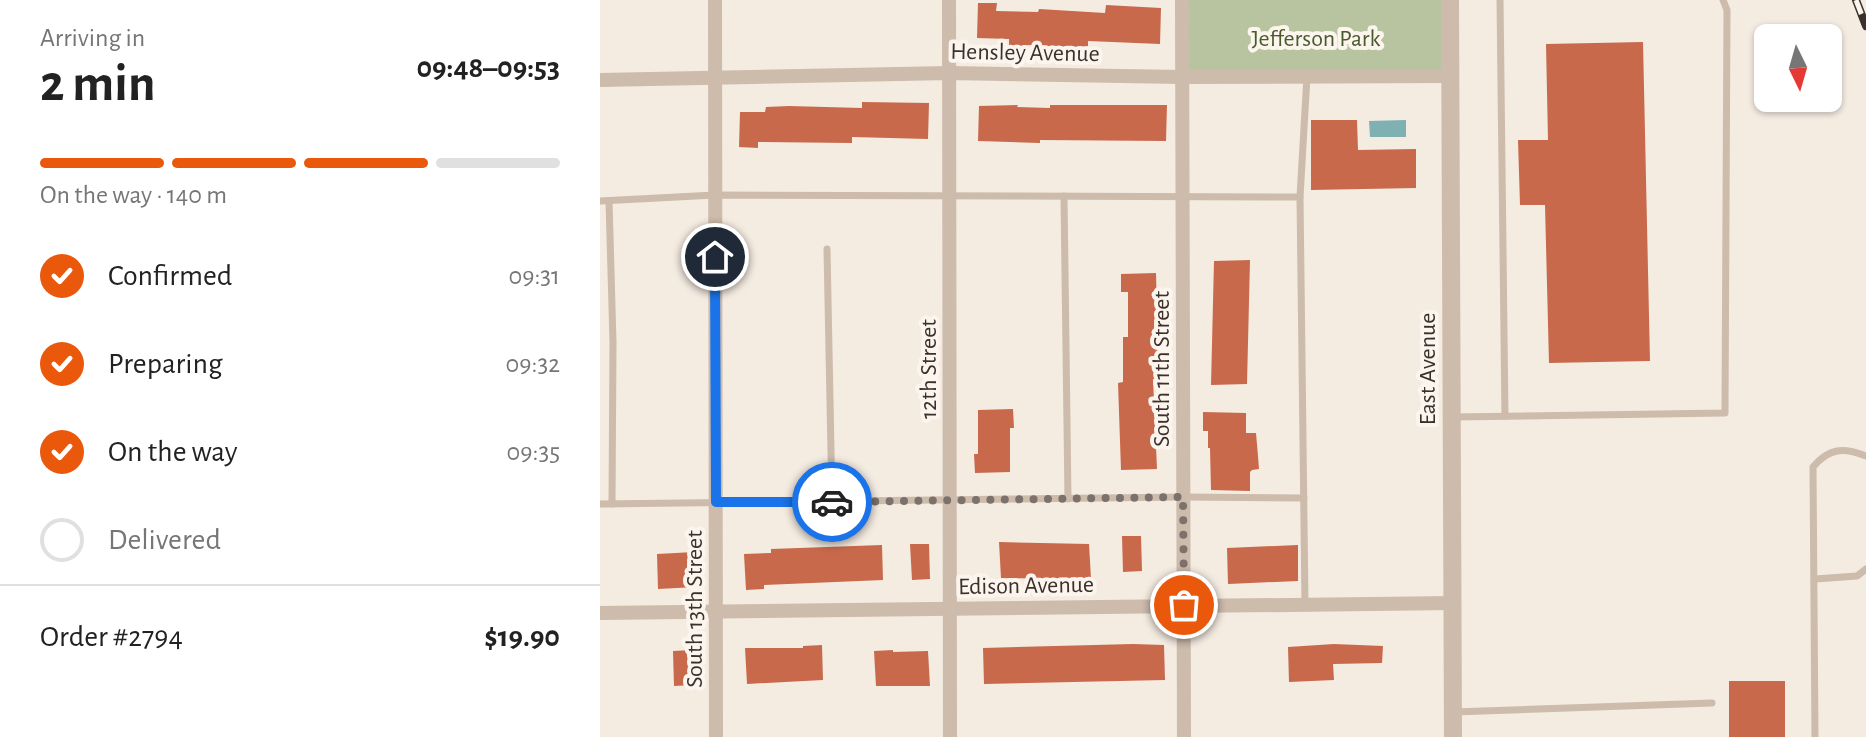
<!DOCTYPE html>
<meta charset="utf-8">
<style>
body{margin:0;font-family:"Alegreya Sans",sans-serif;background:#f2f2f2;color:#222;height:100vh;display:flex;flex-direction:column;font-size:30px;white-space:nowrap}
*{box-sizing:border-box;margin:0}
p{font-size:26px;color:#767676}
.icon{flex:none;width:44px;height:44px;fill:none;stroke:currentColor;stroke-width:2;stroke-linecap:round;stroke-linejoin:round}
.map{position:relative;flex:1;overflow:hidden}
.details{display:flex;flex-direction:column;background:#fff;width:600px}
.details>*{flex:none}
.needle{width:52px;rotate:175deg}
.tools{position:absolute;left:1154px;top:24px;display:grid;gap:16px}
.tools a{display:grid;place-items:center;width:88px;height:88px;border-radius:12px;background:#fff;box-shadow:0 2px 6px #0004;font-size:40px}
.pin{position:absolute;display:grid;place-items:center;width:68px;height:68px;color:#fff;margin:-34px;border:4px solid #fff;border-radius:50%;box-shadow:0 2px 8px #0007}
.courier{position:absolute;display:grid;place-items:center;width:80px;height:80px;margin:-40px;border:6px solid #1a73e8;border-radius:50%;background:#fff;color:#222;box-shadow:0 2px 10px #0007}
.summary em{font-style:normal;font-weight:700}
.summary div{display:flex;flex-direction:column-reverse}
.summary{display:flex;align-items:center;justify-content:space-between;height:136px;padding:0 40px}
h1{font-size:52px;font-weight:700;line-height:60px}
.bar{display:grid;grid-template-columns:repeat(4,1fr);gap:12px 8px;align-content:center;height:96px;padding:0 40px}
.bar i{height:10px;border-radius:6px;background:#e0e0e0}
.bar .active{background:#ea580c}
.bar p{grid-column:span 4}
.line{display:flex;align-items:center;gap:20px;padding:0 40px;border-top:2px solid #e0e0e0}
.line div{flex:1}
ol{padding:0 40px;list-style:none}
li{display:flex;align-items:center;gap:24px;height:88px}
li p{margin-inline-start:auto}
li .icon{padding:8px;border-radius:50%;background:#ea580c;color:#fff;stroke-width:4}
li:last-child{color:#767676}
li i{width:44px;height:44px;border:4px solid #e0e0e0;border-radius:50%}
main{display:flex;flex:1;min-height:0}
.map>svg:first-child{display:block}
.green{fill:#b8c4a0}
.water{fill:#7fb0b2}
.building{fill:#c8694b}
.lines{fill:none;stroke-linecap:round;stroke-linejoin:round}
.service{stroke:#cdbbac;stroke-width:7}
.minor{stroke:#cdbbac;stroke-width:14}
.tertiary{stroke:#cdbbac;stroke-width:18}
.rail-casing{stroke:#3b302b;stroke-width:8}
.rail{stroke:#fbf5ee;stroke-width:5;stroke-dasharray:15;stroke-linecap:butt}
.done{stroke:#7c716b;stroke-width:8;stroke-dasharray:0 14.4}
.route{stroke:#1a73e8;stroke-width:10}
.labels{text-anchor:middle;stroke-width:8;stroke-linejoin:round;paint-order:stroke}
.park-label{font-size:24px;fill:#4a5a2e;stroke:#fbf5ee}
.street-label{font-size:24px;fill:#3b302b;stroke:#fbf5ee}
</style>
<main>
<section class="details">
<div class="summary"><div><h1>2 min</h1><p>Arriving in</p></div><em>09:48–09:53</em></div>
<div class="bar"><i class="active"></i><i class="active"></i><i class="active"></i><i></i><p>On the way · 140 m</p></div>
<ol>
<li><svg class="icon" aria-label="check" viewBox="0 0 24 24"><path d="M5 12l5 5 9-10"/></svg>Confirmed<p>09:31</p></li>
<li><svg class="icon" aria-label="check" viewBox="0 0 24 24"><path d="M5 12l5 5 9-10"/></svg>Preparing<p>09:32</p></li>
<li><svg class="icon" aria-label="check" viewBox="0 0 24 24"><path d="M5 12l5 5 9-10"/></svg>On the way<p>09:35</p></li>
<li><i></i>Delivered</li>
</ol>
<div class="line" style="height:104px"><div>Order #2794</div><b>$19.90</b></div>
</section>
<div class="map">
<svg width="1266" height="737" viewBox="0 0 1266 737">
<rect width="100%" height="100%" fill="#f4ebe1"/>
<!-- green -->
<path class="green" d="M 582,0 L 850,0 L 849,76 L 582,77 Z"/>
<!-- water -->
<path class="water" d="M 806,120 L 806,137 L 770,137 L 769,121 Z"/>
<!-- building -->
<g class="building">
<path d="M 378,3 L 397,3 L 396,11 L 438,12 L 439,9 L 505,13 L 506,5 L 561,8 L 560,44 L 488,41 L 488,48 L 428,45 L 428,47 L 409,47 L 409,39 L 377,38 Z"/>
<path d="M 1043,42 L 1050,361 L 949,363 L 945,205 L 920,205 L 918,140 L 948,140 L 946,44 Z"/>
<path d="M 262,102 L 329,103 L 328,139 L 252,137 L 252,143 L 158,142 L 158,148 L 139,147 L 140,112 L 165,112 L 166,107 L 189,106 L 262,108 Z"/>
<path d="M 418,105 L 417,107 L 450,108 L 450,105 L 567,105 L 566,141 L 440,140 L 440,143 L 378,141 L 379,106 Z"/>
<path d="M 711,120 L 757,120 L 758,150 L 816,149 L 816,188 L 711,190 Z"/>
<path d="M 650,260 L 647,384 L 611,385 L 614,261 Z"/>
<path d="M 556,273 L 557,312 L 564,312 L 564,331 L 558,331 L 559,379 L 553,379 L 557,469 L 521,470 L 518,383 L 523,382 L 523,337 L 528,337 L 528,292 L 521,292 L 521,274 Z"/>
<path d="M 413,409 L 414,428 L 410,428 L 410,472 L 375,473 L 374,454 L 378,454 L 378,410 Z"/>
<path d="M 603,412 L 646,413 L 646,433 L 656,433 L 658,456 L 659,469 L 652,470 L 650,472 L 650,491 L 611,490 L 610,448 L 608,448 L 608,431 L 603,431 Z"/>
<path d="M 522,536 L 541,536 L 542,571 L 523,572 Z"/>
<path d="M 399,542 L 489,544 L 491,579 L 401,578 Z"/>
<path d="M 310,544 L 329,544 L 330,579 L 312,580 Z"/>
<path d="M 282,545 L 283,580 L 164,585 L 164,589 L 146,590 L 144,554 L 171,553 L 171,549 Z"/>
<path d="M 698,545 L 698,581 L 628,584 L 627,548 Z"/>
<path d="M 94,552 L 96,587 L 58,589 L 57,554 Z"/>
<path d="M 533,644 L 564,645 L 565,680 L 384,684 L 383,648 Z"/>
<path d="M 734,644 L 783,646 L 782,663 L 733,664 L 734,680 L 689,682 L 688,647 Z"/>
<path d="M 222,645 L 223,680 L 147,684 L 145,648 L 203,648 L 203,646 Z"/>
<path d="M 92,650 L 93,685 L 74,686 L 73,651 Z"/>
<path d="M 293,650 L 293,652 L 328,651 L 330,686 L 276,686 L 274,651 Z"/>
<rect x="1129" y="681" width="56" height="56"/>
</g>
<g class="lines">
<!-- service -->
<g class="service">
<path d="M 900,0 L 905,416"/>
<path d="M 464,196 L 468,499"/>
<path d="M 0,201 L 115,195 L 700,197"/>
<path d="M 9,201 L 13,342 L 12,504"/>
<path d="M 227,249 L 232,502"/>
<path d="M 853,417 L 1125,413 L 1127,10 L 1123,0"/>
<path d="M 0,504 L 583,497 L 704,498"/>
<path d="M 1215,579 L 1257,576 L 1266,569"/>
<path d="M 705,604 L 700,197 L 707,76"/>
<path d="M 854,712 L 1112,703"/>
<path d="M 1215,737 L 1213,467 C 1229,448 1243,447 1266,456"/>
</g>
<!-- minor -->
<g class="minor">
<path d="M 115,0 L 116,737"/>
<path d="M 349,0 L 350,737"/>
<path d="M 582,0 L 584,737"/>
<path d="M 0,80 L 349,73 L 582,77 L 849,76"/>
<path d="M 0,613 L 853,603"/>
</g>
<!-- tertiary -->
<path class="tertiary" d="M 850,0 L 853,737"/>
<!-- rail casing -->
<g class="rail-casing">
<path id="rail" d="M 1256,0 L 1266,26"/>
</g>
<!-- rail -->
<use href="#rail" class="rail"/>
</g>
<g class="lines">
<!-- done -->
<path class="done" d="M 232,502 L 583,497 L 584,605"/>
<!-- route -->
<path class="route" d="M 115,257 L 116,502 L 232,502"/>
</g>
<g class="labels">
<!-- park labels -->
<g class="park-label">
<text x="716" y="46">Jefferson Park</text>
</g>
<!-- street labels -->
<g class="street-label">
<text transform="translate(425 52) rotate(1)" y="8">Hensley Avenue</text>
<text transform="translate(328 369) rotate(-90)" y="8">12th Street</text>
<text transform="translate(561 369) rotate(-90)" y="8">South 11th Street</text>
<text transform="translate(827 369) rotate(-90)" y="8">East Avenue</text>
<text transform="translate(426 585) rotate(-1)" y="8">Edison Avenue</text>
<text transform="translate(94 609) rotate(-90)" y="8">South 13th Street</text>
</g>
</g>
</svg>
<div class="tools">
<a><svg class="needle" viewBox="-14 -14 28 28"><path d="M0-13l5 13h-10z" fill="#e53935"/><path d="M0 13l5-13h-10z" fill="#767676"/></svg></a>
</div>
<div class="pin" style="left:584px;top:605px;background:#ea580c"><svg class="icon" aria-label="bag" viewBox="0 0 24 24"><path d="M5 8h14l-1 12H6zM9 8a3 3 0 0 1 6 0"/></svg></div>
<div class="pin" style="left:115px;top:257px;background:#1f2937"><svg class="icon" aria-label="home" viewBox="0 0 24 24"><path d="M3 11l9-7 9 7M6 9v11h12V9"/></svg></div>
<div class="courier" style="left:232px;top:502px"><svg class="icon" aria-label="car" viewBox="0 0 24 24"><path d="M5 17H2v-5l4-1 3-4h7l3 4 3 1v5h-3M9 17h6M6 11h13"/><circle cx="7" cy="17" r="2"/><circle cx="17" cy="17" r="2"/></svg></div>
</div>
</main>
